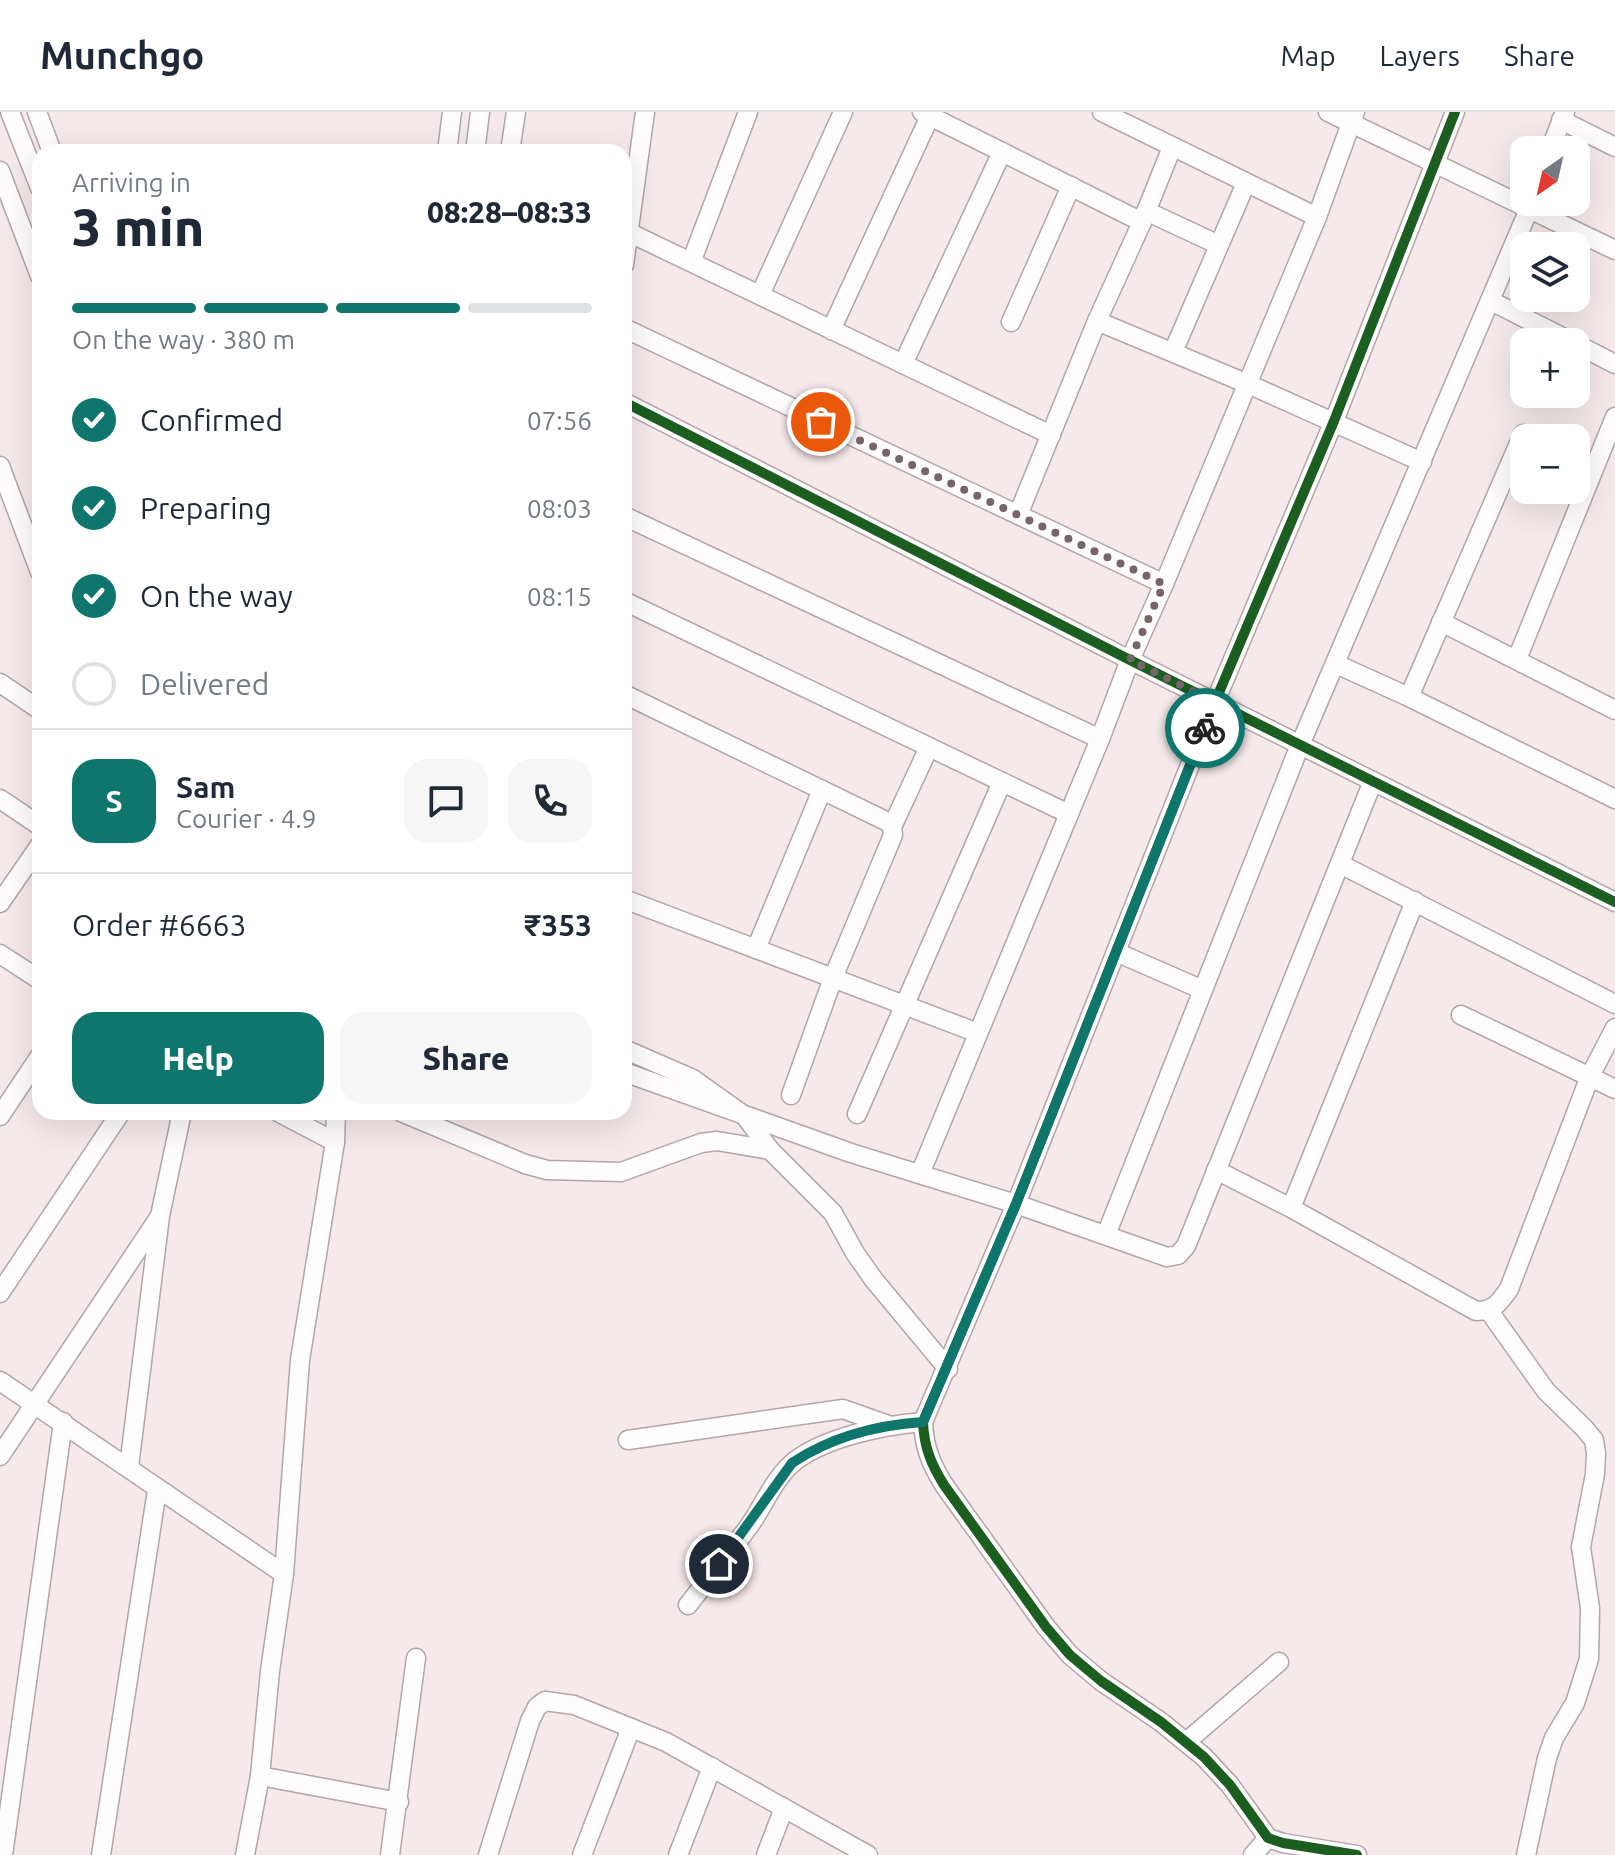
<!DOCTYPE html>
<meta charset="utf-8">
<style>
body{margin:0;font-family:Ubuntu,sans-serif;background:#f6f6f7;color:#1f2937;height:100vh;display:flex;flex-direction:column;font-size:30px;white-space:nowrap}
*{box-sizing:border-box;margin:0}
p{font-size:26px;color:#747a83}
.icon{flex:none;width:44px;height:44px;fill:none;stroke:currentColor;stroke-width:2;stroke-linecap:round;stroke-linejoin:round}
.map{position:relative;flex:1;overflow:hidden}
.drawer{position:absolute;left:32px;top:32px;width:600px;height:976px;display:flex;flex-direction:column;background:#fff;border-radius:24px;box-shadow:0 8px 32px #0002}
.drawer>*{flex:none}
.needle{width:52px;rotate:214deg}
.tools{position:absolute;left:1510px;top:24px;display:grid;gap:16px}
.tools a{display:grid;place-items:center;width:80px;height:80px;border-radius:16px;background:#fff;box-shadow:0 8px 32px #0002;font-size:40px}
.pin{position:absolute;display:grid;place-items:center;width:68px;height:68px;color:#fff;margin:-34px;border:4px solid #fff;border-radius:50%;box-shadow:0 2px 8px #0007}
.courier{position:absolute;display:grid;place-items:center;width:80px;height:80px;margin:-40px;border:6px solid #0f766e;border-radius:50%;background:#fff;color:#222;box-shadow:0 2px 10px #0007}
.headline em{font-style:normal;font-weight:800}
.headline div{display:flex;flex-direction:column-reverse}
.headline{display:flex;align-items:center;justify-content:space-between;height:136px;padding:0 40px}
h1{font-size:52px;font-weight:800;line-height:60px}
.bar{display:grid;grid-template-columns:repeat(4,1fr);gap:12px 8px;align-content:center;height:96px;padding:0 40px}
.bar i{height:10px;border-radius:6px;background:#e0e1e3}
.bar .on{background:#0f766e}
.bar p{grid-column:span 4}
.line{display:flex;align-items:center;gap:20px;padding:0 40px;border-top:2px solid #e0e1e3}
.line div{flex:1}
.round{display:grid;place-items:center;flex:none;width:84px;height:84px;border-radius:24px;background:#f6f6f7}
ol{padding:0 40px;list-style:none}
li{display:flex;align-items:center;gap:24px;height:88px}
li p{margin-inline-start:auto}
li .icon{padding:8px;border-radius:50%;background:#0f766e;color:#fff;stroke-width:4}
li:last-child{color:#747a83}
li i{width:44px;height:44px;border:4px solid #e0e1e3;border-radius:50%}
.action{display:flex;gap:16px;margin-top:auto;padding:16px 40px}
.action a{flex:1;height:92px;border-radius:24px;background:#0f766e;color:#fff;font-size:32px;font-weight:800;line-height:92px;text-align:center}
.action a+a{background:#f6f6f7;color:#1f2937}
header{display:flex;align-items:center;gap:48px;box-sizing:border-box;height:112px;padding:0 40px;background:#fff;border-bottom:2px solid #e0e1e3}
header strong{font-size:38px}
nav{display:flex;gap:44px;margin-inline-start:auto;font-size:28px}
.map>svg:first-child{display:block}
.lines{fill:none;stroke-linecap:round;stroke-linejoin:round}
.minor-casing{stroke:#b4a5a7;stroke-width:21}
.minor{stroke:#fefcfc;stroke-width:18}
.cycleway-casing{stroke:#fff;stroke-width:15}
.cycleway{stroke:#1b5e20;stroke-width:10}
.done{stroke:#766467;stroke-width:8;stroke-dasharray:0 14.4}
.route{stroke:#0f766e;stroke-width:10}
</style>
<header>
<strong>Munchgo</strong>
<nav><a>Map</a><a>Layers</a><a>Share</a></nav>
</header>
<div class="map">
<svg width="1615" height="1743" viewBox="0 0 1615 1743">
<rect width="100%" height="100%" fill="#f6e9eb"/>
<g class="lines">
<!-- minor casing -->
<g class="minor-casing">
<g id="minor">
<path d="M 10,0 L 40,76"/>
<path d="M 37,0 L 52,40"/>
<path d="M 922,0 L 1142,110"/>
<path d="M 1102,0 L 1317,105"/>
<path d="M 1328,0 L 1615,138"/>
<path d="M 1561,8 L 1615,35"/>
<path d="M 1172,35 L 1142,110 L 1097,209 L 1248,272 L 1422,350"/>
<path d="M 1550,38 L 1565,0"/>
<path d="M 447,40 L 452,0"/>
<path d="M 475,40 L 480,0"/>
<path d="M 510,40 L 516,0"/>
<path d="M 0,59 L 40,164"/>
<path d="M 1146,99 L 1219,133"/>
<path d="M 628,120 L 1051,323"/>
<path d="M 692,148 L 748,0"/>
<path d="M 624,153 L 645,0"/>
<path d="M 760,183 L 843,0"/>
<path d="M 1491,189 L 1572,230"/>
<path d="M 1011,210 L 1071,74"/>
<path d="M 624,216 L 1164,472"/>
<path d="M 831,218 L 930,4"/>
<path d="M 1576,232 L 1615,252"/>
<path d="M 1173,240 L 1246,71"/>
<path d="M 903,252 L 1002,40"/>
<path d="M 624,290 L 1130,548 L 1615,790"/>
<path d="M 0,354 L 40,460"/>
<path d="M 1018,403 L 1097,209"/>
<path d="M 624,404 L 1100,627"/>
<path d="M 624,489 L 1069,702"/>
<path d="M 1441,510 L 1615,598"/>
<path d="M 1517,547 L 1615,305"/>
<path d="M 1336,552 L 1409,585 L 1615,687"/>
<path d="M 0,571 L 40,598"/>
<path d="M 624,582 L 888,710 L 892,715 L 893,723 L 833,866 L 791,983"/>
<path d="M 1409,585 L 1523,322"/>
<path d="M 0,687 L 40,714"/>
<path d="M 892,715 L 929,635"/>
<path d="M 1340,752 L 1615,892"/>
<path d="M 624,787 L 978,921"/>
<path d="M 0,791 L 40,733"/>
<path d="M 756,837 L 822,678"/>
<path d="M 1116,840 L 1203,878"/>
<path d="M 0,842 L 40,868"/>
<path d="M 1461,903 L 1615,977"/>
<path d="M 624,937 L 693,967 L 745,1004 L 770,1038 L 833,1101 L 855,1141 L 874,1168 L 948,1257"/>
<path d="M 624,960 L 851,1041 L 1016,1092 L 1167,1145 L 1178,1143 L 1186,1134 L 1373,669"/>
<path d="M 278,1000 L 335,1030"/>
<path d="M 401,1000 L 525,1052 L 547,1058 L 621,1060 L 701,1031 L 717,1029 L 770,1038"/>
<path d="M 857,1002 L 1002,670"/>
<path d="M 0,1004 L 40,944"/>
<path d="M 1216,1058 L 1291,1096 L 1476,1199 C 1494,1199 1499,1191 1509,1177 L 1590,964 L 1615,916"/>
<path d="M 920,1062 L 1100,627 L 1130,548 L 1164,472 L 1317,105 L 1355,0"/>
<path d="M 1291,1096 L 1415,789"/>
<path d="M 1106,1123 L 1300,633 L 1532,90"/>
<path d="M 0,1181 L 121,1000"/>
<path d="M 1489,1199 L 1546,1279 L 1584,1316 L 1594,1328 L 1596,1341 L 1595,1362 L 1581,1435 L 1590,1496 L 1589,1547 L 1575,1591 L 1554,1626 L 1547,1646 L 1526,1743"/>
<path d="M 0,1269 L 284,1462"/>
<path d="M 628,1328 L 843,1297 L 888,1313"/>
<path d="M 0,1344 L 158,1107"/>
<path d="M 129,1355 L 160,1104 L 182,1000"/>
<path d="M 688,1493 C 709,1466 732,1438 752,1410 C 765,1390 776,1364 795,1349 C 826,1325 885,1313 923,1310"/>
<path d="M 1186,1630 L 1279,1550"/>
<path d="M 260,1664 L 399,1690"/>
<path d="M 3,1743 L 63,1310"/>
<path d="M 101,1743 L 157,1378"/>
<path d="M 245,1743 L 260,1664 L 270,1559 L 284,1462 L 300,1248 L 335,1030 L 336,1000"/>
<path d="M 390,1743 L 416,1546"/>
<path d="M 488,1743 L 530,1609 L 537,1595 L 545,1589 L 574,1593 L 666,1630 L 868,1743"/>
<path d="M 582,1743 L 631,1616"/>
<path d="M 678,1743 L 712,1655"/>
<path d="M 766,1743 L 784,1696"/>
<path d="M 1253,1743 L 1268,1726"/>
<path d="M 1357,1743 L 1283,1731 L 1268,1726 L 1230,1673 L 1204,1645 L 1161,1610 L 1101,1569 L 1070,1543 L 1046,1515 L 944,1373 C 931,1352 924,1335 923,1310 L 1016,1092 L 1215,590 L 1334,309 L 1455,0"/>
</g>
</g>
<!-- minor -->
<use href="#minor" class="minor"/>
<!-- cycleway casing -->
<g class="cycleway-casing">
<g id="cycleway">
<path d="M 624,290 L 1130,548 L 1615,790"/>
<path d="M 1357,1743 L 1283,1731 L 1268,1726 L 1230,1673 L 1204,1645 L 1161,1610 L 1101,1569 L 1070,1543 L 1046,1515 L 944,1373 C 931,1352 924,1335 923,1310 L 1016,1092 L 1215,590 L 1334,309 L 1455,0"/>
</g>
</g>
<!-- cycleway -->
<use href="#cycleway" class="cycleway"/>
</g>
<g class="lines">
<!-- done -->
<path class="done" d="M 821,310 L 1164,472 L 1130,548 L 1215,590 L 1205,616"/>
<!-- route -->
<path class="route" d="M 719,1452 L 792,1351 C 831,1325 877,1313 923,1310 L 1016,1092 L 1205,616"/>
</g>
</svg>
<div class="tools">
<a><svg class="needle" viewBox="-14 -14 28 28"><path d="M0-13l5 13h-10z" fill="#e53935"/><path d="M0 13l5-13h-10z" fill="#747a83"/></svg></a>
<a><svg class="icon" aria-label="layers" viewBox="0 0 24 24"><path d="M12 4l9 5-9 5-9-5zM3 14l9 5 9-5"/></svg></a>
<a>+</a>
<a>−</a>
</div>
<div class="pin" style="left:821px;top:310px;background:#ea580c"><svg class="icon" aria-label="bag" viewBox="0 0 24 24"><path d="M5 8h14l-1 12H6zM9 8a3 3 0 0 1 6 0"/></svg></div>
<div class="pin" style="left:719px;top:1452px;background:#1f2937"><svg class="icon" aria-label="home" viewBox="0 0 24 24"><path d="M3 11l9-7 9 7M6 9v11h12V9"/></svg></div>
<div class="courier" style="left:1205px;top:616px"><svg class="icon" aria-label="bike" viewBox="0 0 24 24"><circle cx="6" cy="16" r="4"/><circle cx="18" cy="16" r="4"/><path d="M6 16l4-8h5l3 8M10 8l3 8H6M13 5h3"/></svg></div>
<section class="drawer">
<div class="headline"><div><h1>3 min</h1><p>Arriving in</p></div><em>08:28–08:33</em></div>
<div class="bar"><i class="on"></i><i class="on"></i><i class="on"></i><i></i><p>On the way · 380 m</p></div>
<ol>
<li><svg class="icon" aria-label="check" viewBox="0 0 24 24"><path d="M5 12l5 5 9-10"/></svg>Confirmed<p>07:56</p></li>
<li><svg class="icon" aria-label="check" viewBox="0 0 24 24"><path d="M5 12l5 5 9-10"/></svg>Preparing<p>08:03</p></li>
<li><svg class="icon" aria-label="check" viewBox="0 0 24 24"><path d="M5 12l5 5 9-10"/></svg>On the way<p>08:15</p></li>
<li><i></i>Delivered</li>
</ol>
<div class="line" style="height:144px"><b class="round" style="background:#0f766e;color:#fff">S</b><div><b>Sam</b><p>Courier · 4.9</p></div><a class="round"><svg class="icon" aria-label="chat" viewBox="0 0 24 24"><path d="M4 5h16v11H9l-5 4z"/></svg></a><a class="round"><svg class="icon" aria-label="phone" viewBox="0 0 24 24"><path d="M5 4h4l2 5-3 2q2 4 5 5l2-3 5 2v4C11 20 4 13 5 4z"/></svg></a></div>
<div class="line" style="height:104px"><div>Order #6663</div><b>₹353</b></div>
<div class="action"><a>Help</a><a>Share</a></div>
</section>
</div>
